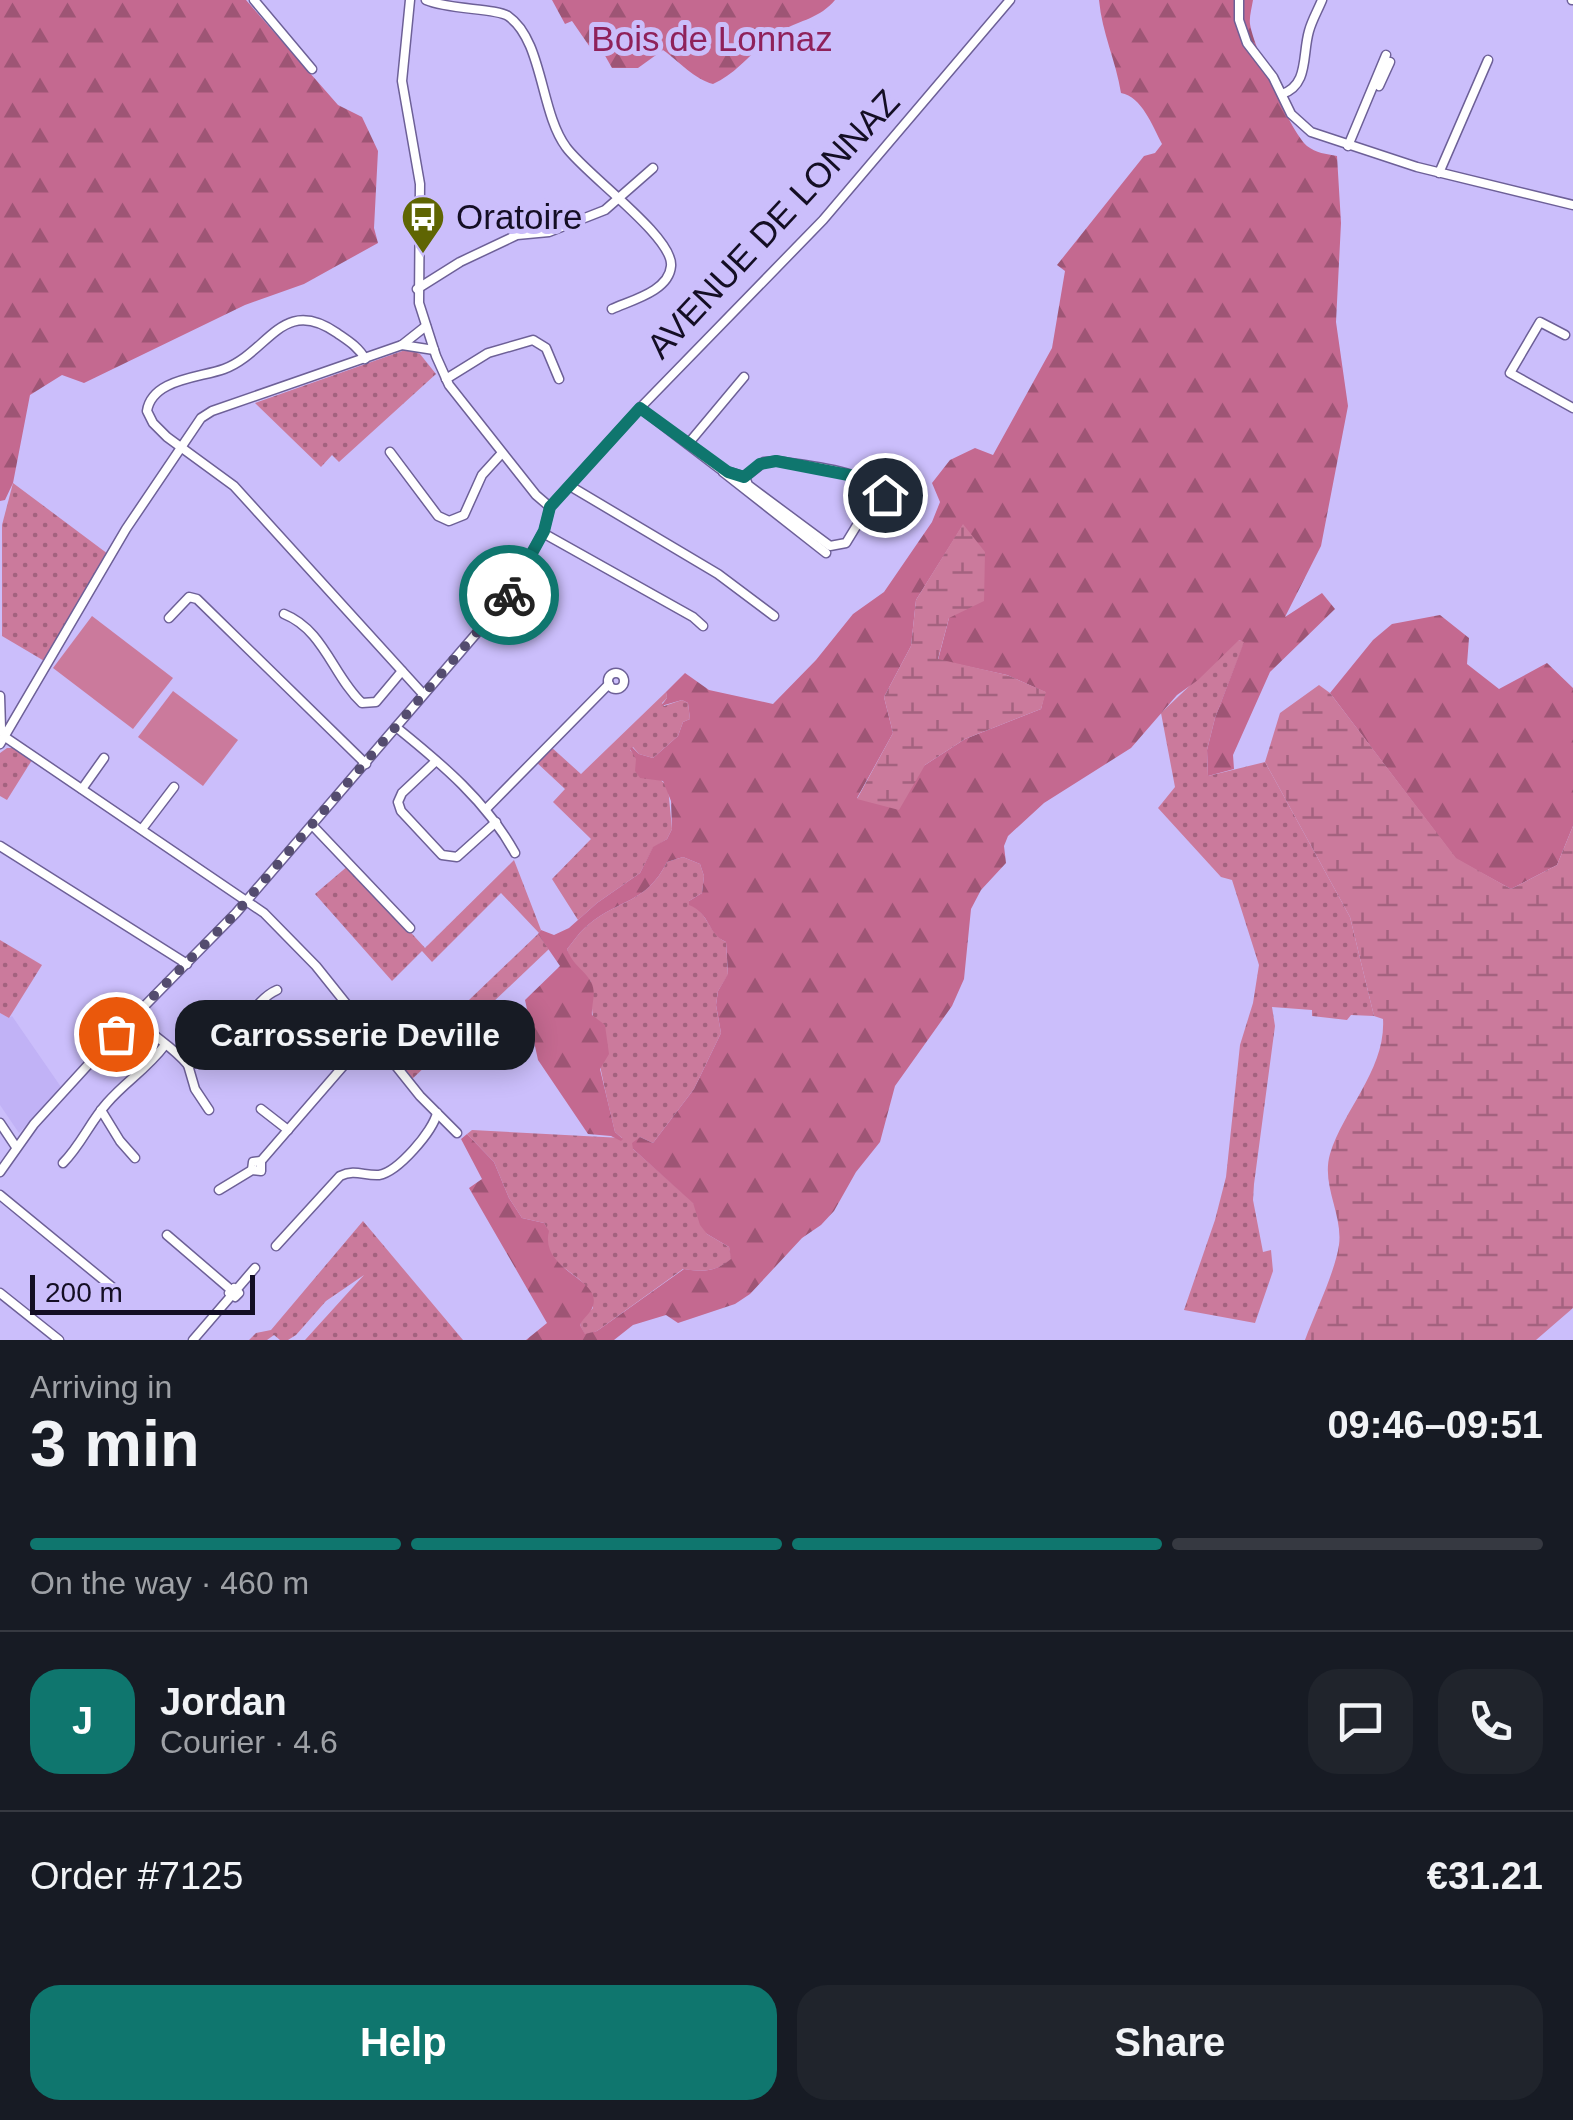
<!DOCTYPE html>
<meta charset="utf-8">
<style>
body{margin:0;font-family:Arial,sans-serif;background:#20242c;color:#f1f3f6;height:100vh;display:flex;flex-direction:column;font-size:38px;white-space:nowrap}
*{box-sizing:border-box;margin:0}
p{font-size:32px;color:#9ea1a6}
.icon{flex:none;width:55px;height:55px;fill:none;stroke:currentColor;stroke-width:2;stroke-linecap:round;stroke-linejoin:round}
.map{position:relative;height:1340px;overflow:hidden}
.panel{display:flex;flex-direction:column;background:#171b24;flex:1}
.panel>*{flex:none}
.scale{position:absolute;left:30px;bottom:25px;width:225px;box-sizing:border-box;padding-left:10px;border:5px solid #140e24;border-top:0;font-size:28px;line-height:35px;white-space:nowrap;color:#140e24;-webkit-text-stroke:8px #cbbefb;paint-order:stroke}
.pin{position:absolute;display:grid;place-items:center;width:85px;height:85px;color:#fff;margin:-42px;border:5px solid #fff;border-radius:50%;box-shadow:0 2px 10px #0007}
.courier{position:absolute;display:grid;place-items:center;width:100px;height:100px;margin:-50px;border:8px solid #0f766e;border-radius:50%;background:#fff;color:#222;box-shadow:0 2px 12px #0007}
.bubble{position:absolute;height:70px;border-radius:30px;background:#171b24;box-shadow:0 5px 25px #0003;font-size:32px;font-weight:800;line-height:70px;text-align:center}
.summary em{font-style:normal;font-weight:800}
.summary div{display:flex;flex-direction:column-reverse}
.summary{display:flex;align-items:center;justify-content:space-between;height:170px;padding:0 30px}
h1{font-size:65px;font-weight:800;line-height:75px}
.bar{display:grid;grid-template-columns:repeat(4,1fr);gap:15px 10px;align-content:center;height:120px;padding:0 30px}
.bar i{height:12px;border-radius:8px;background:#363941}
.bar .active{background:#0f766e}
.bar p{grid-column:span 4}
.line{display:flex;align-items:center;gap:25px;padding:0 30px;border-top:2px solid #363941}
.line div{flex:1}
.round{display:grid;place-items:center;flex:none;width:105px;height:105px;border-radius:30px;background:#20242c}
.primary-button{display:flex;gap:20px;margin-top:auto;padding:20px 30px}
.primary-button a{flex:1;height:115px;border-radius:30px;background:#0f766e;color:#fff;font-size:40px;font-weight:800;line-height:115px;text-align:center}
.primary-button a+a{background:#20242c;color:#f1f3f6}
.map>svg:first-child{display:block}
.built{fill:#c1b2f6}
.grass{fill:url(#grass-dots)}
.forest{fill:url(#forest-firs);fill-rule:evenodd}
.wetland{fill:url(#wetland-marsh)}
.pitch{fill:#cb7a9c}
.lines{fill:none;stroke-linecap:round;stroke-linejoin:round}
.minor-casing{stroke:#6d6097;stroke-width:11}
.minor{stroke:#fff;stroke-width:8}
.done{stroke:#544c6f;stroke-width:10;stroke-dasharray:0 18}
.route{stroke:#0f766e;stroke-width:12}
.labels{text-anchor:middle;stroke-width:10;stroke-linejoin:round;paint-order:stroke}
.park-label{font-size:35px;fill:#8f215a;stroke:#cbbefb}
.poi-label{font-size:35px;fill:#140e24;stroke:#cbbefb;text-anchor:start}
.street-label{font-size:35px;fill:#140e24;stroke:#cbbefb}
</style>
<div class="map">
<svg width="1573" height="1340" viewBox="0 0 1573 1340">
<defs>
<pattern id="grass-dots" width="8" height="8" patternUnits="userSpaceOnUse" patternTransform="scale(2.5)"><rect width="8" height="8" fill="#cb7a9c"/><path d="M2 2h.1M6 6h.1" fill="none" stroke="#a4627f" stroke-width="1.8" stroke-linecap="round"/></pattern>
<pattern id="forest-firs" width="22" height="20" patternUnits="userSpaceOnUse" patternTransform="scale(2.5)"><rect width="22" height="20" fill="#c46990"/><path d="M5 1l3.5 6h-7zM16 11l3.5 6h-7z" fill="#9e5575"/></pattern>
<pattern id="wetland-marsh" width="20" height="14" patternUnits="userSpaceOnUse" patternTransform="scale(2.5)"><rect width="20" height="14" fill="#cb7a9c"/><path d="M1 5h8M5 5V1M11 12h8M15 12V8" fill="none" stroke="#a4627f"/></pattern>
</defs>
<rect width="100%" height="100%" fill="#cbbefb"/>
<!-- built -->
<path class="built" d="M 0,1013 L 9,1018 L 12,1016 L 61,1087 L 19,1133 L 0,1105 Z"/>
<!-- grass -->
<g class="grass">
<path d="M 408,349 L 420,354 L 436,374 L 339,462 L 332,455 L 321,467 L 255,403 Z"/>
<path d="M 13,483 L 108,554 L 46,662 L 2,636 L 2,525 Z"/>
<path d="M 1238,640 L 1245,641 L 1215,718 L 1207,750 L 1208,776 L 1265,762 L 1350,917 L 1374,1016 L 1351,1015 L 1347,1020 L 1312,1016 L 1312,1010 L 1272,1007 L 1275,1026 L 1254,1184 L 1253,1200 L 1263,1252 L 1271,1250 L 1273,1271 L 1255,1323 L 1184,1310 L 1215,1220 L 1226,1177 L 1240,1045 L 1253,1003 L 1259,965 L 1232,880 L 1221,877 L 1158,808 L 1175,787 L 1161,713 Z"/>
<path d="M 666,692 L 667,698 L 662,703 L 664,706 L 682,700 L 688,703 L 690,719 L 683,722 L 678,736 L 653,758 L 639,754 L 633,747 L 630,750 L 668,787 L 672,829 L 667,839 L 653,848 L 640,873 L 597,903 L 578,920 L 552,879 L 591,839 L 553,802 L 565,789 L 535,761 L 550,746 L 581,774 Z"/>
<path d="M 7,748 L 13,748 L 32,760 L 7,800 L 0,796 L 0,753 Z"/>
<path d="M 683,857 L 700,864 L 704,876 L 702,893 L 689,901 C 708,914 710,935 726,942 L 728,975 L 718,991 L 716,1005 L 721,1033 L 694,1089 L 653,1143 L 640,1137 L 633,1149 L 693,1202 L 707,1234 L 729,1247 L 732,1259 C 715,1272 704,1272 683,1269 L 597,1331 L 585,1335 L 580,1325 L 582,1319 L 593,1308 C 593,1268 538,1272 548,1231 L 544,1223 L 522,1218 L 509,1198 L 494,1162 L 467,1134 L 472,1130 L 622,1138 L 615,1132 C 603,1082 591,1033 591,982 L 571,962 L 567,949 C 574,941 580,931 588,925 C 620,898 646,904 667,862 Z"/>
<path d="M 514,860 L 541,930 L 539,933 L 501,893 L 432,962 L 422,951 L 392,981 L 315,894 L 349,865 L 425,948 Z"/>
<path d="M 538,934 L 549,949 L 410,1081 L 399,1067 Z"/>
<path d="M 0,940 L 42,965 L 9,1018 L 0,1013 Z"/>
<path d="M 363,1221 L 463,1340 L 305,1340 L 364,1275 L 326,1301 L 296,1335 L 288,1340 L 280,1340 L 274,1335 L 267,1340 L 249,1340 L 256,1333 L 271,1330 Z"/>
</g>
<!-- forest -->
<g class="forest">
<path d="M 0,0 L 246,0 L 338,105 L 362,117 L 378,151 L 374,228 L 378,243 L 304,284 L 245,305 L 84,383 L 62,375 L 30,395 L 13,483 L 5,500 L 0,501 Z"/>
<path d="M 552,0 L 835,0 C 820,18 801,20 781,31 C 756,45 740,72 713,84 C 694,79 680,62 663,50 L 638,68 L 612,68 L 603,52 L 592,50 L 572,21 L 565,24 Z"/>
<path d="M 1099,0 L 1253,0 C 1252,7 1249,17 1250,24 C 1253,45 1291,133 1307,146 C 1316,153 1326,154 1337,156 L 1341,223 L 1336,322 L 1348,406 L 1321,546 L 1285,617 L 1322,593 L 1335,609 L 1270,672 L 1233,755 L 1234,769 L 1208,776 L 1207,750 L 1215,718 L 1244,642 L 1239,640 L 1198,680 L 1177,695 L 1131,748 L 1044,803 L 1008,836 L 1004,846 L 1006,863 L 981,890 L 971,909 L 964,979 L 952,1006 L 895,1086 L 880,1142 L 856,1172 L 834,1211 L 821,1225 L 802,1238 L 750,1294 L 735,1304 L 678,1323 L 666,1315 L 633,1325 L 614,1340 L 526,1340 L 547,1323 L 469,1188 L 482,1179 L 461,1139 L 467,1134 L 494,1162 L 509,1198 L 522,1218 L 544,1223 L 549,1231 C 539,1271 602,1278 593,1306 C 591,1313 583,1318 580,1325 L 585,1334 L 597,1331 L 684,1269 C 704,1272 715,1272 731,1259 L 729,1247 L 707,1234 L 700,1225 L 693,1203 L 633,1149 L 632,1143 L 640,1137 L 653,1143 L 694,1089 L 721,1033 L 716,1005 L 718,991 L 728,974 L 726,942 C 707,934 711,914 689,905 L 689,901 L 702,893 L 704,876 L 700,864 L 683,857 L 667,862 C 646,904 620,898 588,925 C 580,931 574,941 567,949 C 573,966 584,969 591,982 C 597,993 591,1005 592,1015 L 605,1025 L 609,1054 L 600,1069 L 615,1132 L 623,1139 L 621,1141 L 611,1136 L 588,1134 L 538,1060 L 525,1000 L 560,966 L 538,934 L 541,930 L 554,935 L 569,928 L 597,903 L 640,873 L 653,847 L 667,839 L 672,829 L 671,801 L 663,781 L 640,778 L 635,771 L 636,759 L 630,749 L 632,747 L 639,754 L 653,758 L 678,736 L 683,722 L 690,719 L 688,703 L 682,700 L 661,706 L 667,698 L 666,692 L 685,673 L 709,690 L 773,704 L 816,660 L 853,614 L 884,592 L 932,522 L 940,502 L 932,483 L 950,460 L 975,448 L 993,455 L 1052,348 L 1065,271 L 1057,265 L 1144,156 L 1155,153 L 1162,144 C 1152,125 1142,97 1121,93 C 1116,61 1102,33 1099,0 ZM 963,525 L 949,618 L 938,660 L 1007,675 L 1045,692 L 1041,709 L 965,739 L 925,765 L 857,798 L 893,733 L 884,697 L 911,646 L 916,600 Z"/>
<path d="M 1440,615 L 1469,638 L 1467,664 L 1499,689 L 1547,663 L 1573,688 L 1573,826 L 1557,865 L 1511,889 L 1456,859 L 1330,693 L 1373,640 L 1392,624 Z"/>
</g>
<!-- wetland -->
<g class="wetland">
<path d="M 963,524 L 985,552 L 984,601 L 949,618 L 938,659 L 1007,675 L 1046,692 L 1041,709 L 965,739 L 925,765 L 899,810 L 857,799 L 893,733 L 884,697 L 911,646 L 916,600 Z"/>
<path d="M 1319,685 L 1330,693 L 1456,858 L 1511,889 L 1557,865 L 1573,826 L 1573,1308 L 1536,1340 L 1305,1340 C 1315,1313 1335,1272 1339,1245 C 1343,1214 1321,1185 1330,1154 C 1344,1109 1386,1069 1383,1019 L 1374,1016 L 1350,917 L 1265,762 L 1280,713 Z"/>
</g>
<!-- pitch -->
<g class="pitch">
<path d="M 92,616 L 173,678 L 133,729 L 53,668 Z"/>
<path d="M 173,691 L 238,740 L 203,786 L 138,737 Z"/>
</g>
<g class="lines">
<!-- minor casing -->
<g class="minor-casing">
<g id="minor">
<path d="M 254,0 L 312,69"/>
<path d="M 410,0 L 402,81 L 420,184 L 419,303 L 436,356 L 449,385 L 536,495 L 550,507"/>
<path d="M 426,0 C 449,10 496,8 508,16 C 543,40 540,112 566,147 C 584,173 674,237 671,266 C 669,291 632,300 612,309"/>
<path d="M 1239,0 L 1239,20 L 1247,43 L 1273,77 L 1291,114 L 1311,132 L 1417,167 L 1573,205"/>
<path d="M 1572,0 L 1573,0"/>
<path d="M 1379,86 L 1390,62"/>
<path d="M 1282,94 C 1309,85 1302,55 1309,31 C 1312,20 1318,10 1322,0"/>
<path d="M 1348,146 L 1386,55"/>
<path d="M 1439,173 L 1488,60"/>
<path d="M 417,289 L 460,262 L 517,235 L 549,232 L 605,210 L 653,168"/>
<path d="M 1565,335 L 1540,322 L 1510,373 L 1573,408"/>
<path d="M 402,345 L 434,350"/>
<path d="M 365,359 C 359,347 347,340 337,333 C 282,295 269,352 224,369 C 199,378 152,379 147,411 L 153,423 L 167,437 L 234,486 L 423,694"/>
<path d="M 446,379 L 488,353 L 533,340 L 546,348 L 559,379"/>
<path d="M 640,408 L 720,469 L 745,477 L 748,485 L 830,546 L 846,543 L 857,525 L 881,511 L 886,502 C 879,470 805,466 777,461 L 764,462 L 745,477"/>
<path d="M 688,444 L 744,377"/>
<path d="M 390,452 L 438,516 L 449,521 L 464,515 L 482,475 L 502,453"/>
<path d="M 723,472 L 826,553"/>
<path d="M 570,486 L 718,574 L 774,616"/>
<path d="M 543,533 L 693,617 L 703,626"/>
<path d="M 284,614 C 324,630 333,676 362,703 L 376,702 L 402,671"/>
<path d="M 169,618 L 189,597 L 197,599 L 366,764"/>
<circle cx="616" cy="681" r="8"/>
<path d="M 0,696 L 1,728 L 5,737"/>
<path d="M 396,727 C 442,764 487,802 515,853"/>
<path d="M 5,737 L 264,913 L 316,966 L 420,1096 L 457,1133"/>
<path d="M 0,744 L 126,529 L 201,418 L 212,411 L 402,345 L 426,326"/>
<path d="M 436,761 L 402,793 L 398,802 L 401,811 L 442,855 L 457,857 L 496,822"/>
<path d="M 82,789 L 104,758"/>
<path d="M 486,809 L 609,684"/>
<path d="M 313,826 L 410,928"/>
<path d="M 142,829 L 174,787"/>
<path d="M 0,846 L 187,964"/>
<path d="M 143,1026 C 159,1040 175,1049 188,1065 C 237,1057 246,1003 277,990"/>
<path d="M 188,1065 L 195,1089 L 209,1110"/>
<path d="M 261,1109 L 288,1130"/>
<path d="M 101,1110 L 120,1141 L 135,1158"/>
<path d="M 0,1123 L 16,1147"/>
<path d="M 63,1163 C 81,1145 90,1122 107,1103 C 126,1081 146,1070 165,1045"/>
<path d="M 252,1170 L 253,1162 L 261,1161 L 371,1034"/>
<path d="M 0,1172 L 34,1124 L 108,1043 L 236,913 L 506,599 L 544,531 L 550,507 L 640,408 L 823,220 L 1010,0"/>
<path d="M 219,1190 L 252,1170 L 261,1171 L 261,1161"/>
<path d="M 0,1195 L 112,1287"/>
<path d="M 167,1235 L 230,1289"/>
<path d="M 276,1246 L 340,1176 C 355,1169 364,1176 379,1175 C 398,1172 433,1131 437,1113"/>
<path d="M 234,1288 L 239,1293 L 235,1297 L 229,1293 Z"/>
<path d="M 237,1289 L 255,1268"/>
<path d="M 0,1293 L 59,1340"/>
<path d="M 193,1340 L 231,1296"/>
</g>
</g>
<!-- minor -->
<use href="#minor" class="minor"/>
</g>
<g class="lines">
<!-- done -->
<path class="done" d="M 116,1034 L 236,913 L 509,595"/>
<!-- route -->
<path class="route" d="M 509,595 L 544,531 L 550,507 L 640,408 L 728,472 L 744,477 L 760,464 L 776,461 L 864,478 L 885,495"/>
</g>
<!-- icons -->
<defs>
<g id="bus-pin" transform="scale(2.25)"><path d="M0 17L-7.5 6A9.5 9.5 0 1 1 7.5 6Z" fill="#5f6503" stroke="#cbbefb"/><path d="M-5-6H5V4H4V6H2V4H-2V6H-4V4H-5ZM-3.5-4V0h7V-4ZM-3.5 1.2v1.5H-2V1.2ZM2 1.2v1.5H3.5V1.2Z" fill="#fff"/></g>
</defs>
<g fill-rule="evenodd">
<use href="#bus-pin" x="423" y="217"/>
</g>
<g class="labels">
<!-- park labels -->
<g class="park-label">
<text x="712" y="51">Bois de Lonnaz</text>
</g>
<!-- poi labels -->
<g class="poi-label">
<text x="456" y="229">Oratoire</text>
</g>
<!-- street labels -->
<g class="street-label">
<text transform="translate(773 224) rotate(-47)" y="12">AVENUE DE LONNAZ</text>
</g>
</g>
</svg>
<div class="scale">200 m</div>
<div class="pin" style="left:116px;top:1034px;background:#ea580c"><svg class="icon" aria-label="bag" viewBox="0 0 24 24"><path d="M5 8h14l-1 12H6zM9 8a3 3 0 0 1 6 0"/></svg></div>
<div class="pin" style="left:885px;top:495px;background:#1f2937"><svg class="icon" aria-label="home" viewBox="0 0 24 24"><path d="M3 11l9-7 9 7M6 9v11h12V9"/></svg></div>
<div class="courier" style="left:509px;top:595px"><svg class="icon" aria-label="bike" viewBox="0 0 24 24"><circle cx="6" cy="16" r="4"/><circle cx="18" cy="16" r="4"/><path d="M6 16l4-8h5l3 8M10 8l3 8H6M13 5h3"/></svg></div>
<div class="bubble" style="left:175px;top:1000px;width:360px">Carrosserie Deville</div>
</div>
<section class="panel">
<div class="summary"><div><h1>3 min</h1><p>Arriving in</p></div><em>09:46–09:51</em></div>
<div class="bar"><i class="active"></i><i class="active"></i><i class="active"></i><i></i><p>On the way · 460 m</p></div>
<div class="line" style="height:180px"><b class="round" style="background:#0f766e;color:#fff">J</b><div><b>Jordan</b><p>Courier · 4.6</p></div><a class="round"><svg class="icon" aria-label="chat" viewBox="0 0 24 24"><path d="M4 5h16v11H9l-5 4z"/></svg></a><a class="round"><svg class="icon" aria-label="phone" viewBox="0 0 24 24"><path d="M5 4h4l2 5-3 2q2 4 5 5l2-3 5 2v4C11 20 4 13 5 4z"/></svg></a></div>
<div class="line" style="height:130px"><div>Order #7125</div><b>€31.21</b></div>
<div class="primary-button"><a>Help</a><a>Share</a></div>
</section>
